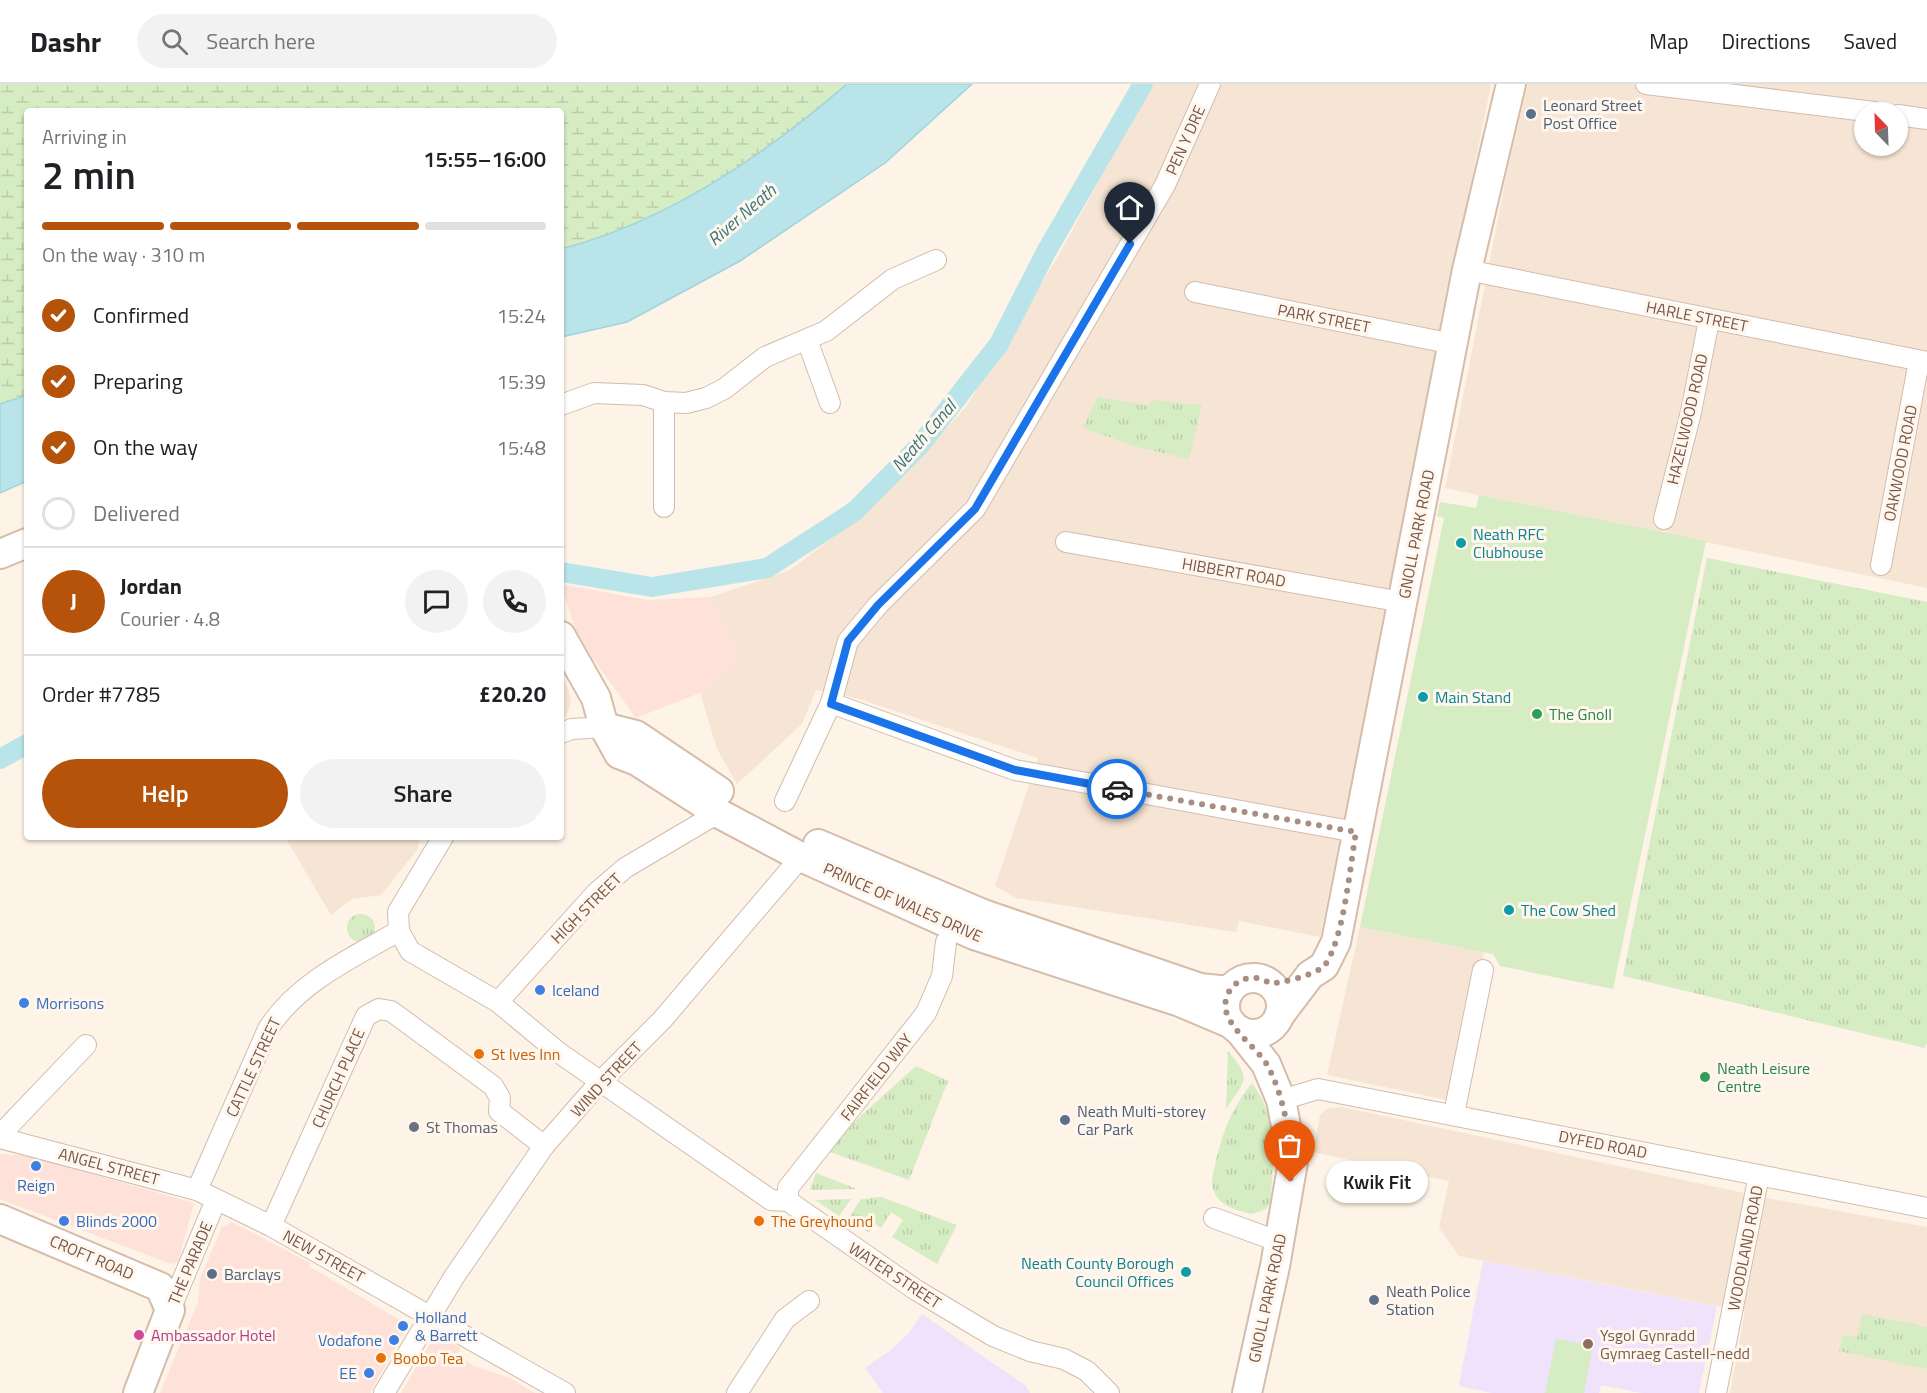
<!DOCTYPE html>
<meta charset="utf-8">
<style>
body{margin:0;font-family:"Titillium Web",sans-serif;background:#f2f2f2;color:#202124;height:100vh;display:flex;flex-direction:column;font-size:22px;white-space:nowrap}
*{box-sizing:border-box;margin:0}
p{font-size:20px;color:#757577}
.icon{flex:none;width:33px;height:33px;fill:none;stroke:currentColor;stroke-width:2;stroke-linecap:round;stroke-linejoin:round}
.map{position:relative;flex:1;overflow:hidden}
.side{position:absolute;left:24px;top:24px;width:540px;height:732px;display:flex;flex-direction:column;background:#fff;border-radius:6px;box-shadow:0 2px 4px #0004}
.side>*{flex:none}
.needle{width:39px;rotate:337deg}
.controls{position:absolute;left:1854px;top:18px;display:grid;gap:12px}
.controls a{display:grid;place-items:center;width:54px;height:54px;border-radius:50%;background:#fff;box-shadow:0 2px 4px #0004;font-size:30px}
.pin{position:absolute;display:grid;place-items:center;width:51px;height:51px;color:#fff;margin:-62px -26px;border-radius:50% 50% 50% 0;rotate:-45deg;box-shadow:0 0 6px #0007}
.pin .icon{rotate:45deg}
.courier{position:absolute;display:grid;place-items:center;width:60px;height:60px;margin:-30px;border:4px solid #1a73e8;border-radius:50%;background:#fff;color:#222;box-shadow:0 2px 8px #0007}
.bubble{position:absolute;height:42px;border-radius:21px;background:#fff;box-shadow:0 2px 4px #0004;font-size:20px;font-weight:600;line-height:42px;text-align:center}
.headline em{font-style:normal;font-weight:600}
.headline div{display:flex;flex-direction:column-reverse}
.headline{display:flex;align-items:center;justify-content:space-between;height:102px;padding:0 18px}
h1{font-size:39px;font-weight:600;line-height:45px}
.bar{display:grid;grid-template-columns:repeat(4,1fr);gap:9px 6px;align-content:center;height:72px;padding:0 18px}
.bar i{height:8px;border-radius:4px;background:#e0e0e0}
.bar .selected{background:#b45309}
.bar p{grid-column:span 4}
.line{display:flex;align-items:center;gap:15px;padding:0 18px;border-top:2px solid #e0e0e0}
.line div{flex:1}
.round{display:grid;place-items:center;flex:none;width:63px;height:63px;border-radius:32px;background:#f2f2f2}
ol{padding:0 18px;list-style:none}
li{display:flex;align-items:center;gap:18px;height:66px}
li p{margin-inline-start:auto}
li .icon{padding:6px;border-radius:50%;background:#b45309;color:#fff;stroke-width:4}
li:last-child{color:#757577}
li i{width:33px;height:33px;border:3px solid #e0e0e0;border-radius:50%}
.action{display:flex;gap:12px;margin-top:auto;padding:12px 18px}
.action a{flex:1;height:69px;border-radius:36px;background:#b45309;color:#fff;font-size:24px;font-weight:600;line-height:69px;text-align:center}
.action a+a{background:#f2f2f2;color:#202124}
header{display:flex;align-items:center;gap:36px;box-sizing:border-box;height:84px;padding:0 30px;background:#fff;border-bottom:2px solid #e0e0e0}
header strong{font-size:28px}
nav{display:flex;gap:33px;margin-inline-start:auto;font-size:21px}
.search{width:420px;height:54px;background:#f2f2f2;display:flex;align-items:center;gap:15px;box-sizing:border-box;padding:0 21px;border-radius:33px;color:#757577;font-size:22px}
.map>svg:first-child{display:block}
.residential{fill:#f6e5d4;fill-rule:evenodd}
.commercial{fill:#fee2d9}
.education{fill:#f0e2fa}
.grass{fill:url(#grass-tufts)}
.wetland{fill:url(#wetland-marsh)}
.pitch{fill:#d6ecc3}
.water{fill:#b9e4e9;stroke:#9ed4db;stroke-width:1.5}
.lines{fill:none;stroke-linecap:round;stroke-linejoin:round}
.canal{stroke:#b9e4e9;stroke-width:20}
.street-casing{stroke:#d3bcad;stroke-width:22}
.secondary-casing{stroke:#d6bcab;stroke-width:32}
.street{stroke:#fff;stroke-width:20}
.secondary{stroke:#fff;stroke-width:28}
.done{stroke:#a78e80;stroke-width:6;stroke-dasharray:0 10.8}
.route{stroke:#1a73e8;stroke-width:8}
.service-dot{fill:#5c6f8a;stroke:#fff7ed;stroke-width:2}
.culture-dot{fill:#0f9aa8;stroke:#fff7ed;stroke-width:2}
.leisure-dot{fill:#2e9e5b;stroke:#fff7ed;stroke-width:2}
.shop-dot{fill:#3f7fe0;stroke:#fff7ed;stroke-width:2}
.food-dot{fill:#e8710a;stroke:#fff7ed;stroke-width:2}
.worship-dot{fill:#6b7280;stroke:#fff7ed;stroke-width:2}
.hotel-dot{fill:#d1479c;stroke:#fff7ed;stroke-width:2}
.education-dot{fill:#8d6e63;stroke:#fff7ed;stroke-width:2}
.labels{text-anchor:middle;stroke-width:6;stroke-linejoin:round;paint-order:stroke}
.service-label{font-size:16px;fill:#4e5e75;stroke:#fff7ed;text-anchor:start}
.street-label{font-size:16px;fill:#795749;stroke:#fff7ed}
.culture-label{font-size:16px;fill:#0d838f;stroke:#fff7ed;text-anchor:start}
.leisure-label{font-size:16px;fill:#27864d;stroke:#fff7ed;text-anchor:start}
.shop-label{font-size:16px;fill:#366cbe;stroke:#fff7ed;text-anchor:start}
.food-label{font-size:16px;fill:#c56008;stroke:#fff7ed;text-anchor:start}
.worship-label{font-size:16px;fill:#5b616d;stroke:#fff7ed;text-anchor:start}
.hotel-label{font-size:16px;fill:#b23c85;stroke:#fff7ed;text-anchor:start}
.education-label{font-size:16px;fill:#785e54;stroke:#fff7ed;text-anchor:start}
.water-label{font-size:18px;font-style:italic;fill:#3b767e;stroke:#fff7ed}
</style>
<header>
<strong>Dashr</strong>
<div class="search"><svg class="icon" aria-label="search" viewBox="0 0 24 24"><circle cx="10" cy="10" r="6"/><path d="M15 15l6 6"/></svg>Search here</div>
<nav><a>Map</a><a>Directions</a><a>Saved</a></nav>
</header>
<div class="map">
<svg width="1927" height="1309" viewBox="0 0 1927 1309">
<defs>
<pattern id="grass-tufts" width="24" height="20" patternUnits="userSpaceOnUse" patternTransform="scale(1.5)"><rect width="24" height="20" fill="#d6ecc3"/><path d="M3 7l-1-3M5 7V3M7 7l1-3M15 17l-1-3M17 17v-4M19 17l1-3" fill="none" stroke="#bbcca9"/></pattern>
<pattern id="wetland-marsh" width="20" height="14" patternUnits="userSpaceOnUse" patternTransform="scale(1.5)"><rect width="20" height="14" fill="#d6ecc3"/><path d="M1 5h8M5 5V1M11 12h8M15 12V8" fill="none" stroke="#bbcca9"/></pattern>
</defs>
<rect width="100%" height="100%" fill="#fdf3e6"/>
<!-- residential -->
<g class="residential">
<path d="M 1151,0 L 1491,0 L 1320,853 L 1239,837 L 1236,848 L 1016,814 L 995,802 L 1038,674 L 856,614 L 816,606 L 802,640 L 737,700 L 717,665 L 700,609 L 741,577 L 711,513 L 790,486 L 873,423 L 966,323 L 1060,169 Z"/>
<path d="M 1528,0 L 1927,0 L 1927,504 L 1445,404 L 1508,84 ZM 1864,28 L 1898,28 L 1898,62 L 1864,62 Z"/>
<path d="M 561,591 L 569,606 L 571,620 L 566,632 L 561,635 Z"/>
<path d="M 285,753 L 420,753 L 417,766 L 381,811 L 352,815 L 331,831 Z"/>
<path d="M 1360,843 L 1484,868 L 1452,1017 L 1327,991 Z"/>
<path d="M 1342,1023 L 1772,1115 L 1927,1143 L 1927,1309 L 1730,1309 L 1745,1227 L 1459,1172 L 1439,1144 L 1449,1097 L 1313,1068 L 1320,1031 L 1327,1025 Z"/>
</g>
<!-- commercial -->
<g class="commercial">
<path d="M 561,500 L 647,516 L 711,513 L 741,577 L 700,609 L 636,634 L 592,573 L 575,544 Z"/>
<path d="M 0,1070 L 29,1072 L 194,1119 L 178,1178 L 171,1180 L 0,1115 Z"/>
<path d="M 232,1138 L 310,1179 L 309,1182 L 403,1238 L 406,1245 L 370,1309 L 160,1309 L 198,1218 L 200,1194 L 222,1143 Z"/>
<path d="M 436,1249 L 461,1264 L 457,1271 L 474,1282 L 512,1295 L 535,1309 L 401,1309 Z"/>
</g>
<!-- education -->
<g class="education">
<path d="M 1483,1177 L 1717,1222 L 1699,1309 L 1642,1309 L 1601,1301 L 1599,1309 L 1492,1309 L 1459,1302 Z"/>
<path d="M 922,1230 L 1026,1302 L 1030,1309 L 883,1309 L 865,1284 L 891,1266 L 909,1249 Z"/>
</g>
<!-- grass -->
<g class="grass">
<path d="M 1098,313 L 1149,322 L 1151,316 L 1202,321 L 1189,375 L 1141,364 L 1083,344 Z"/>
<path d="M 1707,474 L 1927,518 L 1927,959 L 1924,964 L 1623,892 Z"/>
<circle cx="361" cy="844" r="14"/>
<path d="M 1228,967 C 1252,996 1246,995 1226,1025 Z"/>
<path d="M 916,982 L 948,997 L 909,1096 L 830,1068 L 853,1039 Z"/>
<path d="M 1252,999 C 1280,1037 1274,1075 1270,1118 L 1266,1125 L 1252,1130 C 1232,1126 1212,1119 1212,1096 C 1219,1059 1228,1028 1252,999 Z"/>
<path d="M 816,1089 L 857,1105 L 810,1106 Z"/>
<path d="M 881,1113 L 957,1141 L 937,1180 L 892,1153 L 903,1136 L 891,1128 L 881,1144 L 875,1140 L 869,1148 L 846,1138 L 861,1115 Z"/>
<path d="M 851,1115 L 839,1132 L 815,1116 Z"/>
<path d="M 1862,1230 L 1927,1243 L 1927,1285 L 1839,1267 L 1843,1251 L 1857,1253 Z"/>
</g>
<!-- wetland -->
<path class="wetland" d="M 0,0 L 847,0 C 765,71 667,138 561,165 L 561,27 L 27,27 L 27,311 L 0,320 Z"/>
<!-- pitch -->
<g class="pitch">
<path d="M 1479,411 L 1706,457 L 1613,905 L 1500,882 L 1493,870 L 1360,843 L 1444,434 L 1437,432 L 1440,418 L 1476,424 Z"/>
<path d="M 1556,1255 L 1593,1262 L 1584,1309 L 1545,1309 Z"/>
</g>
<!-- water -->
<g class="water">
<path d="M 847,0 L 972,0 L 885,79 L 740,177 L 627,238 L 561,253 L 561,165 C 667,138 765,71 847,0 Z"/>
<path d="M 27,311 L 27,397 L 0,409 L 0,320 Z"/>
</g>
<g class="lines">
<!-- canal -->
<g class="canal">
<path d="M 561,488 L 652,503 L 767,484 L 855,427 L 920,361 L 999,260 L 1046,168 L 1143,0"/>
<path d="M 0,675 L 27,660"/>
</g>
<!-- street casing -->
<g class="street-casing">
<g id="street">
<path d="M 1646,0 L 1874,28"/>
<path d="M 1898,31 L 1927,35"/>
<path d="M 1467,186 L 1927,278"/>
<path d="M 1195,208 L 1453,260"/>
<path d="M 807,256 L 830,319"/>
<path d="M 664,318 L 664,423"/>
<path d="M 561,321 L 594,309 L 643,311 L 664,318 L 686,319 L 706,314 L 724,305 L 765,273 L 826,247 L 893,195 L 936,176"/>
<path d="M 1664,435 L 1691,328 L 1709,236"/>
<path d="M 1066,458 L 1402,518"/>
<path d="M 1881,481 L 1919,277"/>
<path d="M 831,619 L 1015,686 L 1356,748"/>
<path d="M 561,649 L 572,645 L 604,643"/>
<path d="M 785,717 L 831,619 L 848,557 L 878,521 L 975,425 L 1165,101 L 1210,0"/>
<path d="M 443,753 L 398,828 L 399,847 L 410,867 L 498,918 L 558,968 L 771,1116 L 788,1117 L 916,1206 L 993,1252 L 1030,1267 L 1064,1275 L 1087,1287 L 1109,1309"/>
<path d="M 498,918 L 597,808 L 625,784 L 718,729"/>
<path d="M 1281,1016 L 1318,1005 L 1927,1124"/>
<path d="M 1454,1030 L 1483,886"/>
<path d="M 0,1051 L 86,961"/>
<path d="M 0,1054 L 197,1106 L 271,1142 L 565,1309"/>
<path d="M 197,1106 L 268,945 C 297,899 353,873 399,847"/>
<path d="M 788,1117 L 788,1104 L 926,929 L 942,892 L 946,858"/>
<path d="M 1214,1134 L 1280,1158"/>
<path d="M 271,1142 L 366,932 L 379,925 L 391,927 L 493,1002 L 500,1014 L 499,1027 L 544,1062"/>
<path d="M 170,1226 L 216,1116"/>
<path d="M 384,1309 L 454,1193 L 544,1062 L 600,998 L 662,936 L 801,773"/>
<path d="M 737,1309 L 785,1235 L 809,1217"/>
<path d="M 1716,1309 L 1759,1091"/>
</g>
</g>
<!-- secondary casing -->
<g class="secondary-casing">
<g id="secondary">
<path d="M 0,470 L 27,459"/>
<path d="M 561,552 L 596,614 L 604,643 L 619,670 L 637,677 L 718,729 L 801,773 L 974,851 L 1180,918 L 1232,940"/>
<path d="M 604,643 L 636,651 L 719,707"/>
<path d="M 818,760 L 983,830 L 1200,904 L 1229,907"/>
<circle cx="1253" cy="922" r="28"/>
<path d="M 1279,932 L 1310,891 L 1324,882 L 1336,858 L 1467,186 L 1511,0"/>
<path d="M 1239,946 L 1266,980 L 1281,1016 L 1293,1078 L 1275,1182 L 1247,1309"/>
<path d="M 0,1135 L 160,1203 L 170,1226 L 138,1309"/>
</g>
</g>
<!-- street -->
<use href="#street" class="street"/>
<!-- secondary -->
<use href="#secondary" class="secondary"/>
</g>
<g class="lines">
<!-- done -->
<path class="done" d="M 1117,705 L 1356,748 C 1350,782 1344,854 1325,881 C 1318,890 1281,900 1269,899 C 1268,898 1262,895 1261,895 C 1246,890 1229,900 1226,916 C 1220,938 1254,961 1266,979 C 1283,1007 1295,1066 1290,1098"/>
<!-- route -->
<path class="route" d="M 1117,705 L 1015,686 L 831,620 L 848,557 L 878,521 L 975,425 L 1130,160"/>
</g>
<!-- markers -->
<g class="service-dot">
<circle cx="1531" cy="30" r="6"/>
<circle cx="1065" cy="1036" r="6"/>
<circle cx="212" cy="1190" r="6"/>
<circle cx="1374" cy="1216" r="6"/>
</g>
<g class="culture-dot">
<circle cx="1461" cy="459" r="6"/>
<circle cx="1423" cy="613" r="6"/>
<circle cx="1509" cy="826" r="6"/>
<circle cx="1186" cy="1188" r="6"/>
</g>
<g class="leisure-dot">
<circle cx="1537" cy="630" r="6"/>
<circle cx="1705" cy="993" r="6"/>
</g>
<g class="shop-dot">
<circle cx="540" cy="906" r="6"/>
<circle cx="24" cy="919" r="6"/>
<circle cx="36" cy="1082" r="6"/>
<circle cx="64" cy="1137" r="6"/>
<circle cx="403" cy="1242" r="6"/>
<circle cx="394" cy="1256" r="6"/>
<circle cx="369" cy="1289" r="6"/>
</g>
<g class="food-dot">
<circle cx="479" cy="970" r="6"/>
<circle cx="759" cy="1137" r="6"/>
<circle cx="381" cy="1274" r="6"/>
</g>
<circle class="worship-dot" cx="414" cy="1043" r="6"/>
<circle class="hotel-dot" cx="139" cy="1251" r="6"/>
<circle class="education-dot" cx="1588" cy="1260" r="6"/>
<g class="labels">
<!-- service labels -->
<g class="service-label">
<text x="1543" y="27">Leonard Street<tspan x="1543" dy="18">Post Office</tspan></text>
<text x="1077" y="1033">Neath Multi-storey<tspan x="1077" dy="18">Car Park</tspan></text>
<text x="224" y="1196">Barclays</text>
<text x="1386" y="1213">Neath Police<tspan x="1386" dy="18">Station</tspan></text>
</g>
<!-- street labels -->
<g class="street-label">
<text transform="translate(1185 56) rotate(-66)" y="6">PEN Y DRE</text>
<text transform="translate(1697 232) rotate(11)" y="6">HARLE STREET</text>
<text transform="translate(1324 234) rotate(11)" y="6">PARK STREET</text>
<text transform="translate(1687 335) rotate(-77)" y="6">HAZELWOOD ROAD</text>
<text transform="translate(1900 379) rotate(-79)" y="6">OAKWOOD ROAD</text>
<text transform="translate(1416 450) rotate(-79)" y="6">GNOLL PARK ROAD</text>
<text transform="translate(1234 488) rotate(10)" y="6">HIBBERT ROAD</text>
<text transform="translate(903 818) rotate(24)" y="6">PRINCE OF WALES DRIVE</text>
<text transform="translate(586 824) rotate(-45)" y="6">HIGH STREET</text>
<text transform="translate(253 983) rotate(-65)" y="6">CATTLE STREET</text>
<text transform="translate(876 993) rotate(-52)" y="6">FAIRFIELD WAY</text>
<text transform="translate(338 994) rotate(-66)" y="6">CHURCH PLACE</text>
<text transform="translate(606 995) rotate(-47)" y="6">WIND STREET</text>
<text transform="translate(1603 1060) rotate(11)" y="6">DYFED ROAD</text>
<text transform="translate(109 1082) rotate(15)" y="6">ANGEL STREET</text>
<text transform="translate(1745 1164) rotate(-79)" y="6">WOODLAND ROAD</text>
<text transform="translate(324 1172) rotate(29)" y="6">NEW STREET</text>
<text transform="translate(92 1173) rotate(23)" y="6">CROFT ROAD</text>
<text transform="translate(190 1179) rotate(-67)" y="6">THE PARADE</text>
<text transform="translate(895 1191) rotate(33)" y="6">WATER STREET</text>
<text transform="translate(1267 1214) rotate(-78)" y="6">GNOLL PARK ROAD</text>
</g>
<!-- culture labels -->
<g class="culture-label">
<text x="1473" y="456">Neath RFC<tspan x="1473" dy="18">Clubhouse</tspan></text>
<text x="1435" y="619">Main Stand</text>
<text x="1521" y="832">The Cow Shed</text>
<text x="1174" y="1185" text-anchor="end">Neath County Borough<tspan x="1174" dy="18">Council Offices</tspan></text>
</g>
<!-- leisure labels -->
<g class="leisure-label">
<text x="1549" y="636">The Gnoll</text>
<text x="1717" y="990">Neath Leisure<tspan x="1717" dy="18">Centre</tspan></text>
</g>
<!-- shop labels -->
<g class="shop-label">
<text x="552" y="912">Iceland</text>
<text x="36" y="925">Morrisons</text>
<text x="36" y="1107" text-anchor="middle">Reign</text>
<text x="76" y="1143">Blinds 2000</text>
<text x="415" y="1239">Holland<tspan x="415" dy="18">&amp; Barrett</tspan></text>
<text x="382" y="1262" text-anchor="end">Vodafone</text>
<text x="357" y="1295" text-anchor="end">EE</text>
</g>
<!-- food labels -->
<g class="food-label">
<text x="491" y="976">St Ives Inn</text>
<text x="771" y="1143">The Greyhound</text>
<text x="393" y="1280">Boobo Tea</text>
</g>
<!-- worship labels -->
<g class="worship-label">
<text x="426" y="1049">St Thomas</text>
</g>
<!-- hotel labels -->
<g class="hotel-label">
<text x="151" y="1257">Ambassador Hotel</text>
</g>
<!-- education labels -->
<g class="education-label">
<text x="1600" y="1257">Ysgol Gynradd<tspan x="1600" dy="18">Gymraeg Castell-nedd</tspan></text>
</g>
<!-- water labels -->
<g class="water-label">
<text transform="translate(742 131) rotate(-41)" y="6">River Neath</text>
<text transform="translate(924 352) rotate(-49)" y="6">Neath Canal</text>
</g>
</g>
</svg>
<div class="controls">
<a><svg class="needle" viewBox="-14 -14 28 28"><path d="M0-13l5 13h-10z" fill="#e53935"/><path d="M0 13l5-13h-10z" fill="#757577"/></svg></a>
</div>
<div class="pin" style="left:1290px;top:1098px;background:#ea580c"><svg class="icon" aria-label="bag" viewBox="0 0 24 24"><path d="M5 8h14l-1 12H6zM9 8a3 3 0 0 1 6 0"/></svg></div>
<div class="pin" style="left:1130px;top:160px;background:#1f2937"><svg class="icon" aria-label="home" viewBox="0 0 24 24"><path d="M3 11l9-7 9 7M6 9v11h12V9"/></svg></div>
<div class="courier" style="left:1117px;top:705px"><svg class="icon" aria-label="car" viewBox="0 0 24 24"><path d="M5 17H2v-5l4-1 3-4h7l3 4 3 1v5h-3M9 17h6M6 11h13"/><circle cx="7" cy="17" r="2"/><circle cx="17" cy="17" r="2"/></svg></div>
<div class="bubble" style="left:1326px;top:1077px;width:102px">Kwik Fit</div>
<section class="side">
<div class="headline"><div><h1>2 min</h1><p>Arriving in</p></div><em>15:55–16:00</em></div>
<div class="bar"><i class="selected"></i><i class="selected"></i><i class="selected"></i><i></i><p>On the way · 310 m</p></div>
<ol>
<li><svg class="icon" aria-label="check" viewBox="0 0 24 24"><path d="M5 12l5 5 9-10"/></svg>Confirmed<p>15:24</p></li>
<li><svg class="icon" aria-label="check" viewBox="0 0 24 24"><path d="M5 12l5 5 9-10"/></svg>Preparing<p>15:39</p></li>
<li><svg class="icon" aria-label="check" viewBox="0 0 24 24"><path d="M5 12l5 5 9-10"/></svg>On the way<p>15:48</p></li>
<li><i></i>Delivered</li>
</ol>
<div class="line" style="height:108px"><b class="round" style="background:#b45309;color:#fff">J</b><div><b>Jordan</b><p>Courier · 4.8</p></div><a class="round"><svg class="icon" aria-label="chat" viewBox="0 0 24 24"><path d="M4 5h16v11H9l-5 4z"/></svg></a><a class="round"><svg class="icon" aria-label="phone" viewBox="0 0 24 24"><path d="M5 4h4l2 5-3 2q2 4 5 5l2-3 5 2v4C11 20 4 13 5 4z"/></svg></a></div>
<div class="line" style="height:78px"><div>Order #7785</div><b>£20.20</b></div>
<div class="action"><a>Help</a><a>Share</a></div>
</section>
</div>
